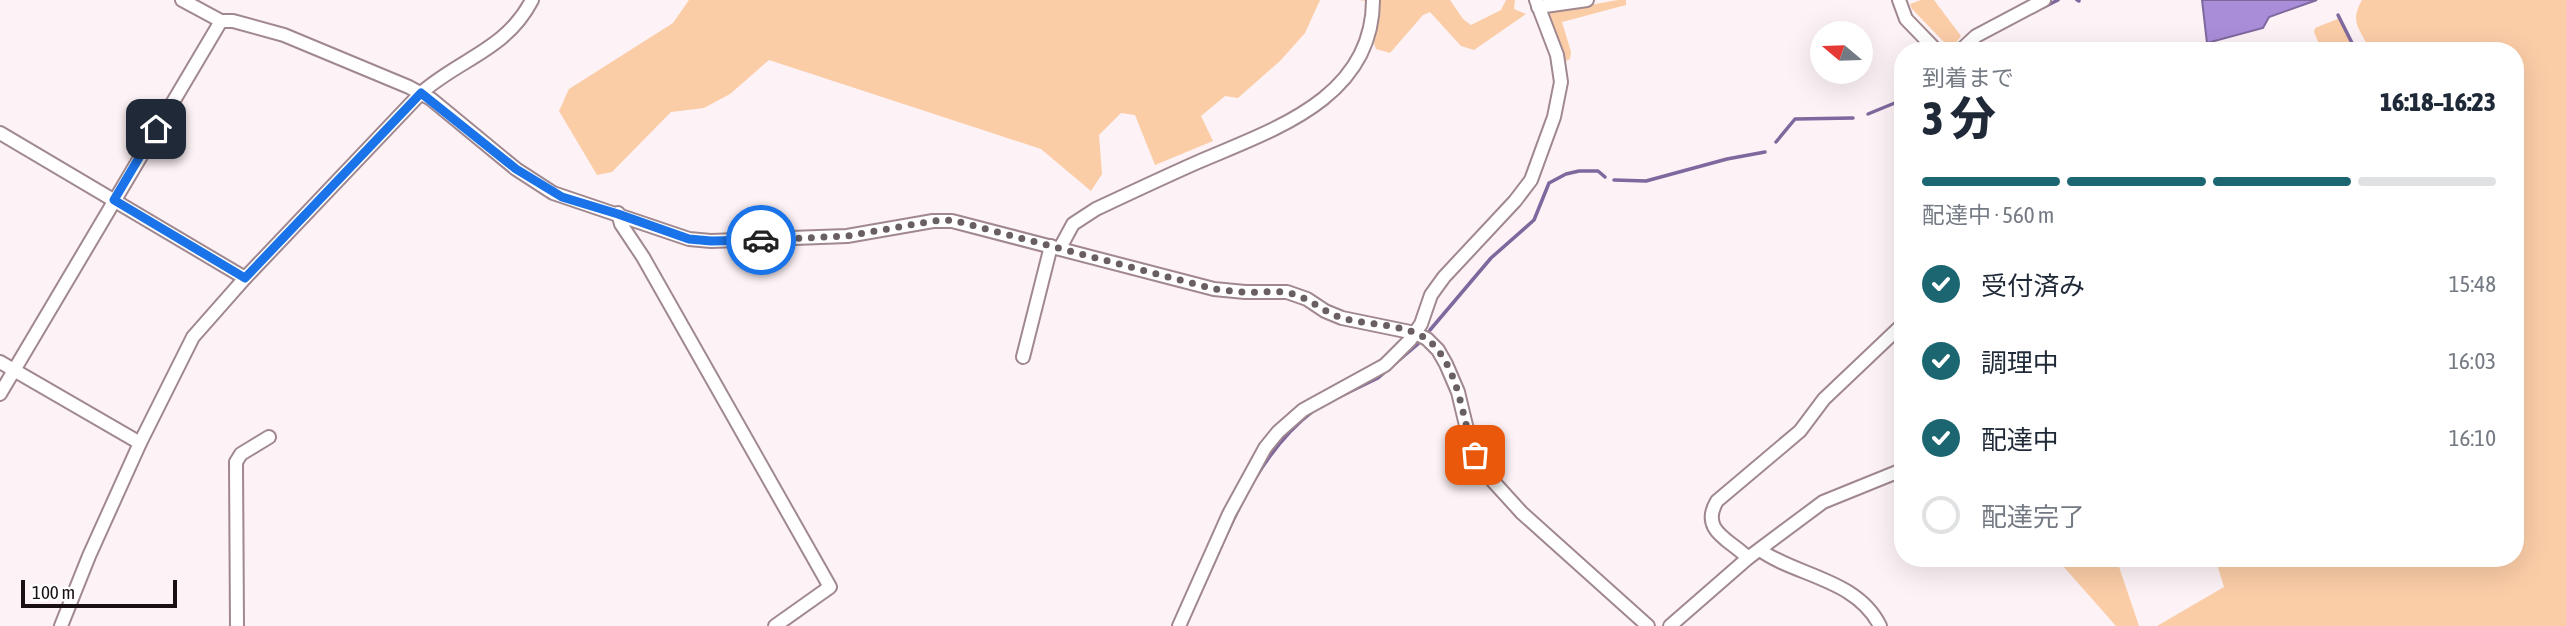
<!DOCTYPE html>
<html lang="ja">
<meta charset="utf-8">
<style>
body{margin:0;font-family:"Asap Condensed","Noto Sans JP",sans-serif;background:#f6f6f7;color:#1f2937;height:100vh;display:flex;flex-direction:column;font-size:26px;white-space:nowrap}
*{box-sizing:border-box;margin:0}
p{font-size:23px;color:#747a83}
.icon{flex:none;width:38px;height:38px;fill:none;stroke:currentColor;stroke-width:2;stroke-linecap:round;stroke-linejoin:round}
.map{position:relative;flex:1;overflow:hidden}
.drawer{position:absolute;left:1894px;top:42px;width:630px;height:525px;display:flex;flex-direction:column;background:#fff;border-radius:28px;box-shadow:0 7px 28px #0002}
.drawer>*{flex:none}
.needle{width:46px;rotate:289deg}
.tools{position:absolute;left:1810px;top:21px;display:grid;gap:14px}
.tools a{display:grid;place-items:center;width:63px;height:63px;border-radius:50%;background:#fff;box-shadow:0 7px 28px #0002;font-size:35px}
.scale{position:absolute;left:21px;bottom:18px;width:156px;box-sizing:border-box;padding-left:7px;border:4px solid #191013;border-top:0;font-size:19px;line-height:24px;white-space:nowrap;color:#191013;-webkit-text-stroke:5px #fff;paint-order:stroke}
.pin{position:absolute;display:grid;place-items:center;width:60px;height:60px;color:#fff;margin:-30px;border-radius:14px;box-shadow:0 4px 10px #0006}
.courier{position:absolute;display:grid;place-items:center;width:70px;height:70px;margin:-35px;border:5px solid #1a73e8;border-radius:50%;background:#fff;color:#222;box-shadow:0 2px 9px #0007}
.summary em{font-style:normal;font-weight:800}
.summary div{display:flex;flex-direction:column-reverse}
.summary{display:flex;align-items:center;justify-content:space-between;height:119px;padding:0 28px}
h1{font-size:46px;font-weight:800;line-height:52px}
.bar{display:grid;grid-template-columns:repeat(4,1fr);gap:10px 7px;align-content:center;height:84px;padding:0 28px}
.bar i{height:9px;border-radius:5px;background:#e0e1e3}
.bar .selected{background:#1c6671}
.bar p{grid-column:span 4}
ol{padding:0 28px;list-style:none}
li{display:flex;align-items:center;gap:21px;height:77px}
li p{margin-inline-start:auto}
li .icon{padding:7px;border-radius:50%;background:#1c6671;color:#fff;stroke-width:4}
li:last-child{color:#747a83}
li i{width:38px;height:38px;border:4px solid #e0e1e3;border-radius:50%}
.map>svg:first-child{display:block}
.green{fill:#fbcda7}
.water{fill:#a98dd9;stroke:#7e689e;stroke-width:2}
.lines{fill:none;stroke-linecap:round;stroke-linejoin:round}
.stream{stroke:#7e689e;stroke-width:3.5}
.minor-casing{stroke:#a0888e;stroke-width:16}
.minor{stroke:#fff;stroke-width:12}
.done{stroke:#695f62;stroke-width:7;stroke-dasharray:0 12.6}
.route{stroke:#1a73e8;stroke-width:9}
</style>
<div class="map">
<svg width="2566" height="626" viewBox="0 0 2566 626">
<rect width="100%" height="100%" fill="#fdf2f5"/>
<!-- green -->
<g class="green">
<path d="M 689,0 L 1320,0 L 1305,33 L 1280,61 L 1238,98 L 1225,96 L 1201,116 L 1213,141 L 1155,165 L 1135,115 L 1121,113 L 1099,135 L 1102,174 L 1091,191 L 1041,149 L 769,60 L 730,94 L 704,108 L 671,112 L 612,172 L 597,175 L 559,111 L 569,89 L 673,23 Z"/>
<path d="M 1359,0 L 1450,0 L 1463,19 L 1471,25 L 1501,10 L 1506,0 L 1515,0 L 1514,9 L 1526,14 L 1474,50 L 1461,46 L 1430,12 L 1423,15 L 1390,53 L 1376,49 C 1370,34 1378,20 1378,3 Z"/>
<path d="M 1618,0 L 1626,0 L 1626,5 L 1562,22 L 1571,52 L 1570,59 L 1564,62 L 1551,24 L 1550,12 Z"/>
<path d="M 1921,0 L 1934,0 L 1961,36 L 1955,44 L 1944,42 L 1912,9 L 1910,4 Z"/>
<path d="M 2362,0 L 2566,0 L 2566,626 L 2157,626 L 2224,587 L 2215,558 L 2515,558 L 2515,51 L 2369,51 C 2362,28 2348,25 2362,0 Z"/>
<path d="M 2340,18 L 2355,49 L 2322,51 L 2314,32 L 2315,28 Z"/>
<path d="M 2050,558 L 2116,558 L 2139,626 L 2116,626 L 2063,566 Z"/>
</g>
<!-- water -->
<path class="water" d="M 2202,0 L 2317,0 L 2269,17 L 2263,28 L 2207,43 Z"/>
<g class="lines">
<!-- stream -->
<g class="stream">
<path d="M 2077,0 L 2079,1"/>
<path d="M 2044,7 L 2058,0"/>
<path d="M 2338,15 L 2355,49"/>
<path d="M 1868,114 L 1902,100"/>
<path d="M 1776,142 L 1795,119 L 1853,118"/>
<path d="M 1614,180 L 1646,181 L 1727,159 L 1765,152"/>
<path d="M 1430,330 L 1491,258 L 1534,220 L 1549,183 L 1566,174 L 1579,171 L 1598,171 L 1605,177"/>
<path d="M 1339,397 L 1378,378 L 1418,344"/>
<path d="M 1199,595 C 1229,531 1255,455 1313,411"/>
</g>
<!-- minor casing -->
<g class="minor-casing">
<g id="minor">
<path d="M 182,0 L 221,21 L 233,21 L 284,35 L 409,87 L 431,99 L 516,169 L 553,193 L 689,239 L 711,241 L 847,236 L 933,221 L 952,221 L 1214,289 L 1245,292 L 1287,292 L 1307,299 L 1325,311 L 1342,318 L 1415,333 L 1427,339 L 1438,350 L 1446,364 L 1458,392 L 1471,446 L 1481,468 L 1522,513 L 1648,626"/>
<path d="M 1899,0 L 1906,19 L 1937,51"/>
<path d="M 1538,7 L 1587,0"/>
<path d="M 1960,51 L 1976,36 L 2044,0"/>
<path d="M 0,133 L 245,278"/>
<path d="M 618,213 L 621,224 L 643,257 L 830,587 L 775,626"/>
<path d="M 1060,248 L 1073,224 L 1096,209 C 1130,193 1164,177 1198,162 C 1272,130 1373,99 1373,0"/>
<path d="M 1023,357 L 1051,246"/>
<path d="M 0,362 L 140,443"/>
<path d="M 0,394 L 221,21"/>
<path d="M 1760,550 C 1796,576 1857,579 1880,626"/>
<path d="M 1748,558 C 1731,540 1699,531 1717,501 L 1800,431 L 1824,399 L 1902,325"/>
<path d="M 61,626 L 89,556 L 140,443 L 193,337 L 245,278 L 421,93 C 461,58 506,50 532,0"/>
<path d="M 237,626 L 236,462 L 241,454 L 269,437"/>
<path d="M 1179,626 L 1229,514 L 1265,448 L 1278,432 L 1303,410 L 1385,365 L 1410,340 L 1421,324 L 1431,295 L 1444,277 L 1515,201 L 1531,180 L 1554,117 L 1561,82 L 1557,55 L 1536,0"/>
<path d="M 1670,626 L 1748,558 L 1823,502 L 1902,470"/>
</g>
</g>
<!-- minor -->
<use href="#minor" class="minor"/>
</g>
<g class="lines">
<!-- done -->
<path class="done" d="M 761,240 L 847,236 L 933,221 L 952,220 L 1214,289 C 1224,290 1235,292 1246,292 C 1260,293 1275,290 1289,293 C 1309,297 1323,312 1342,318 C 1372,327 1417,322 1437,349 C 1461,379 1462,420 1475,455"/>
<!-- route -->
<path class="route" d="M 156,129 L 114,200 L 245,278 L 421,93 L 516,169 L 562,197 L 618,214 L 689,239 L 711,241 L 761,240"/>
</g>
</svg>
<div class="tools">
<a><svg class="needle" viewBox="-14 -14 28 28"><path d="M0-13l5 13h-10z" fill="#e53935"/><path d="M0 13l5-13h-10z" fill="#747a83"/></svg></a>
</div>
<div class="scale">100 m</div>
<div class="pin" style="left:1475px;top:455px;background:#ea580c"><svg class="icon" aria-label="bag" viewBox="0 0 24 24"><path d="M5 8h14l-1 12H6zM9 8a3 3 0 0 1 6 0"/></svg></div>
<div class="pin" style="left:156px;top:129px;background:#1f2937"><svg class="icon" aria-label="home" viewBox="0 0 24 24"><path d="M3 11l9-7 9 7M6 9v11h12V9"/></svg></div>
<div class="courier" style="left:761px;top:240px"><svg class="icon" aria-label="car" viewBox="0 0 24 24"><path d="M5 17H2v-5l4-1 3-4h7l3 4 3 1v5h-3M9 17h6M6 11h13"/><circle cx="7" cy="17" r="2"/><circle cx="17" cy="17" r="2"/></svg></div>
<section class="drawer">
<div class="summary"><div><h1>3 分</h1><p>到着まで</p></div><em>16:18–16:23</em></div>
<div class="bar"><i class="selected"></i><i class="selected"></i><i class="selected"></i><i></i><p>配達中 · 560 m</p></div>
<ol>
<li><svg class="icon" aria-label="check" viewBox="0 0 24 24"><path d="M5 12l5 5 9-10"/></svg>受付済み<p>15:48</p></li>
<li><svg class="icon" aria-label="check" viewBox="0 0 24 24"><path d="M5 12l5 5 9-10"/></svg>調理中<p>16:03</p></li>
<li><svg class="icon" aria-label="check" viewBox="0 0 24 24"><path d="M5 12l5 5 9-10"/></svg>配達中<p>16:10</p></li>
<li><i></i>配達完了</li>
</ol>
</section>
</div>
